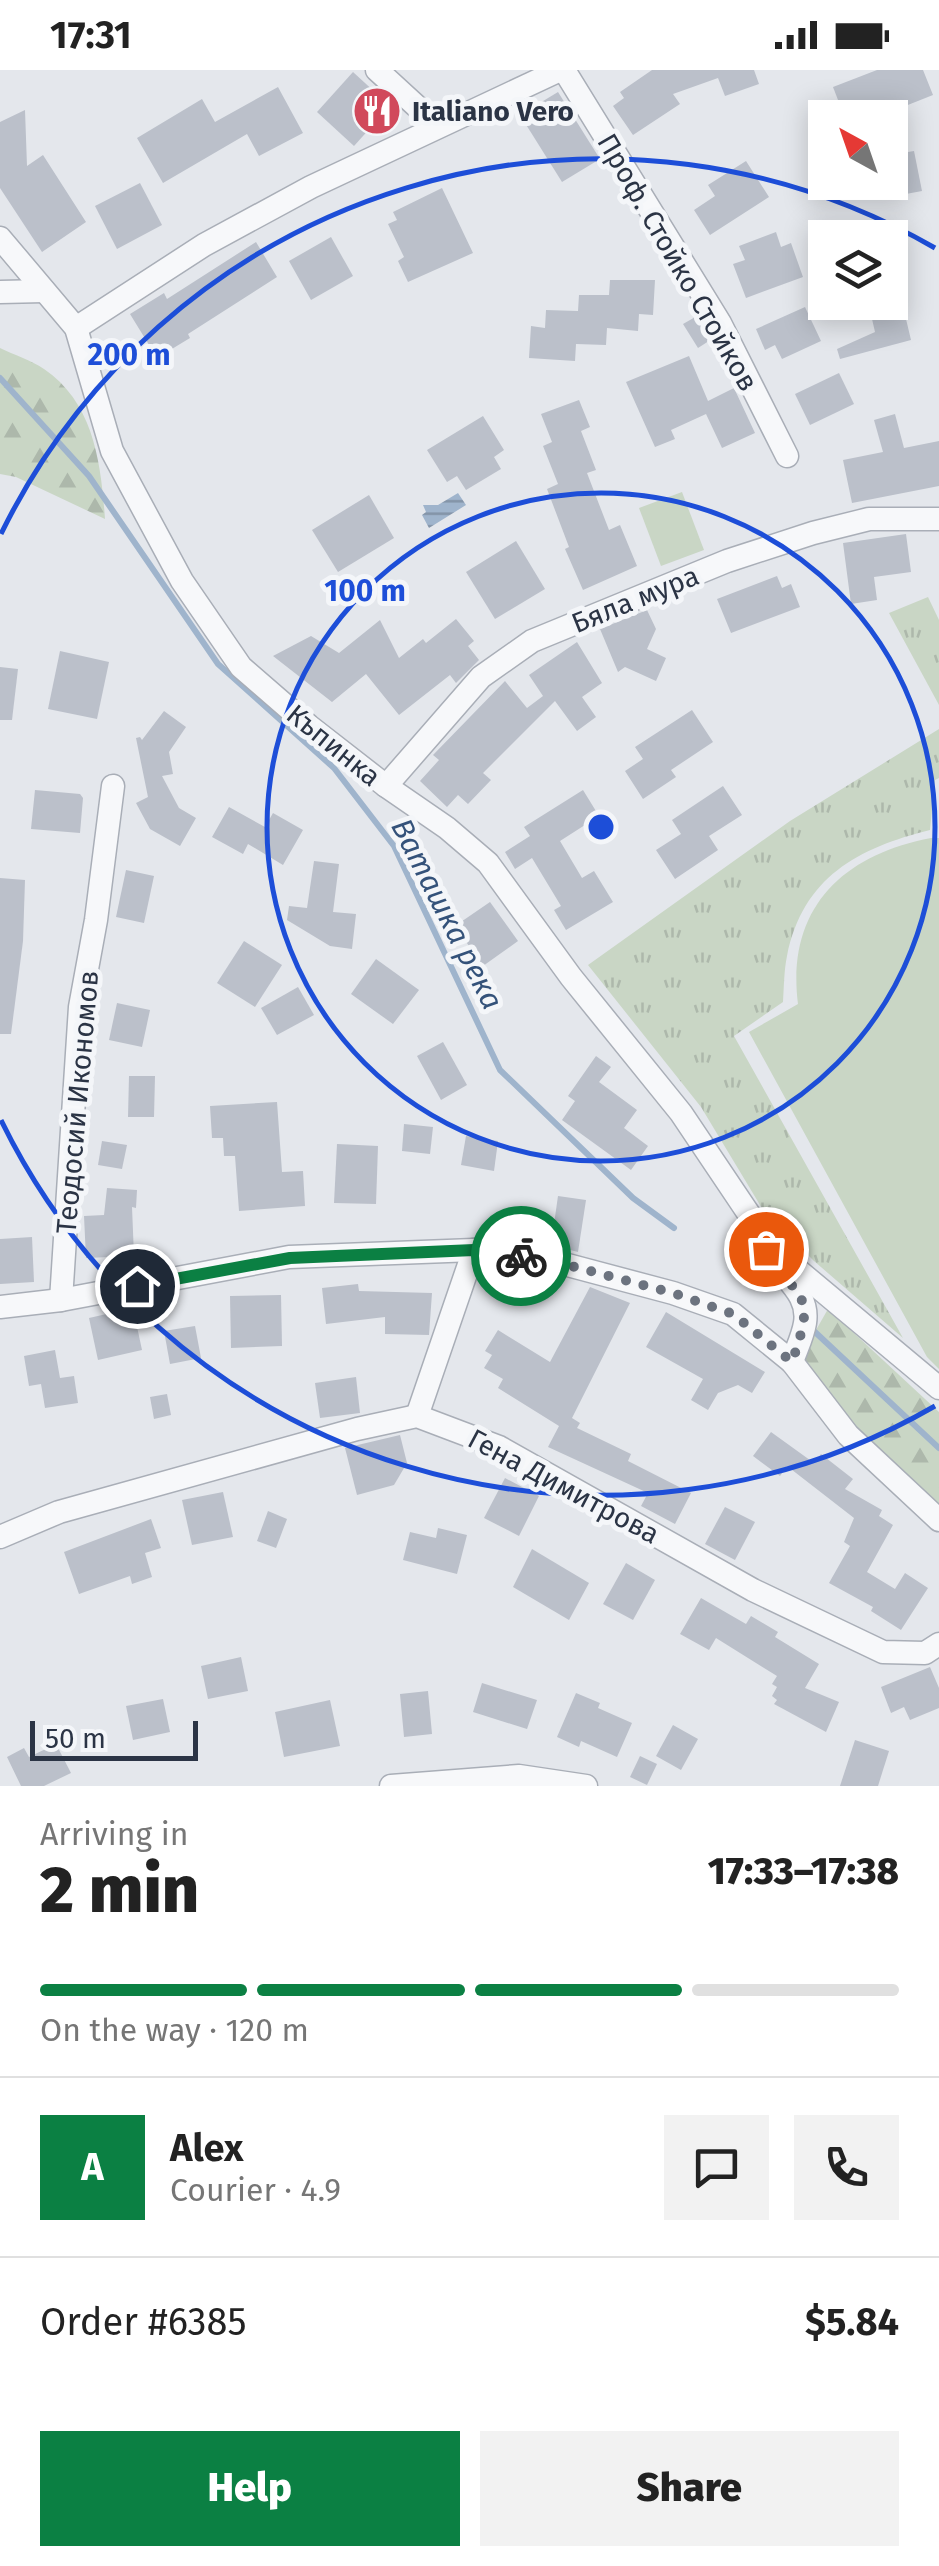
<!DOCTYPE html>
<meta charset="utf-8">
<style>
body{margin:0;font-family:"Fira Sans",sans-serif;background:#f2f2f2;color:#222;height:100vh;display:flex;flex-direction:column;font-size:38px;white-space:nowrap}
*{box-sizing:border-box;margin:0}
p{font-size:32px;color:#767676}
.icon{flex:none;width:55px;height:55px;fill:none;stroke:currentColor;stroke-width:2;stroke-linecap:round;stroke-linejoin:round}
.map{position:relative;height:1716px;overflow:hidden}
.panel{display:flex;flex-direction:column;background:#fff;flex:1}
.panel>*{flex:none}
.needle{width:65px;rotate:320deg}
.tools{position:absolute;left:808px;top:30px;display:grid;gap:20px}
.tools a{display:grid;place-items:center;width:100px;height:100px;border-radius:0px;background:#fff;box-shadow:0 5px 25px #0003;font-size:50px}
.scale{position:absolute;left:30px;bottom:25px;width:168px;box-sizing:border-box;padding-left:10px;border:5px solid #2b3445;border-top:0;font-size:28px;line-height:35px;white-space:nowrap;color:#2b3445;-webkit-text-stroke:8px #f4f6f9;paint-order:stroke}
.pin{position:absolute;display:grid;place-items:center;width:85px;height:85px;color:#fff;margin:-42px;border:5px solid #fff;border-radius:50%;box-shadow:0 2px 10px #0007}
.courier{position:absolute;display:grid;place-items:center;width:100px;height:100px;margin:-50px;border:8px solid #0b8043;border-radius:50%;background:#fff;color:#222;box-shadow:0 2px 12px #0007}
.overview em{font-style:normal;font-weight:800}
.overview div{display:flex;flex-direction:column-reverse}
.overview{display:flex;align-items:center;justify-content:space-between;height:170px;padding:0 40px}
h1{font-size:65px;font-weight:800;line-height:75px}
.bar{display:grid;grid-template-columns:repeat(4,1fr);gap:15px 10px;align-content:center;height:120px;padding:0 40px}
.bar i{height:12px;border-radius:8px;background:#e0e0e0}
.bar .active{background:#0b8043}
.bar p{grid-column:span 4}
.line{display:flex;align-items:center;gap:25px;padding:0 40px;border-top:2px solid #e0e0e0}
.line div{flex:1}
.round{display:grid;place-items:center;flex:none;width:105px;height:105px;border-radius:0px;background:#f2f2f2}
.action{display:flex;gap:20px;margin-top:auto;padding:20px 40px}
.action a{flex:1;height:115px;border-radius:0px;background:#0b8043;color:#fff;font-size:40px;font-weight:800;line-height:115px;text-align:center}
.action a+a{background:#f2f2f2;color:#222}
.status{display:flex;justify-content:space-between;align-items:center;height:70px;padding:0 50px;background:#fff;direction:ltr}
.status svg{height:28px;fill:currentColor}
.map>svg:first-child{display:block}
.grass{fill:url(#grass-tufts)}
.forest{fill:url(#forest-firs)}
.pitch{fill:#c9d6c5}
.water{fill:url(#water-rules)}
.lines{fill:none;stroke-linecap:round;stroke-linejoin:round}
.stream{stroke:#9fb4cc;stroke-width:6}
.building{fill:#bbc0ca}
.minor-casing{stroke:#a9aeb7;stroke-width:25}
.minor{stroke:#f7f8fa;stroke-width:22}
.done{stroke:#6c737f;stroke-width:10;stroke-dasharray:0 18}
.route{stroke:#0b8043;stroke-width:12}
.ring{fill:none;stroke:#1d4ed8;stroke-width:5}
.labels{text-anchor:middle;stroke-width:10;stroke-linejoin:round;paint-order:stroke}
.poi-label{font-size:28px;font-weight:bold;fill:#2b3445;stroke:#f4f6f9;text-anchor:start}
.street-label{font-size:28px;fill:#2b3445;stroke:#f4f6f9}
.water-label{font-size:30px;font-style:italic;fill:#34527a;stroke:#f4f6f9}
.centre{fill:#1d4ed8;stroke:#f4f6f9;stroke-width:5}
.ring-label{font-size:30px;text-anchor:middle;font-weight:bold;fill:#1d4ed8;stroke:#f4f6f9;stroke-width:10;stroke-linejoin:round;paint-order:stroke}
</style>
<div class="status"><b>17:31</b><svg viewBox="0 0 49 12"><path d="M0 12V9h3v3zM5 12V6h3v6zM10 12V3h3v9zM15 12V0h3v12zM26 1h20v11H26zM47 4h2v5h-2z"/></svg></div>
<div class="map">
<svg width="939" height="1716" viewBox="0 0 939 1716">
<defs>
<pattern id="grass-tufts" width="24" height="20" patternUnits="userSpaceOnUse" patternTransform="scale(2.5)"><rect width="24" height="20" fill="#c9d6c5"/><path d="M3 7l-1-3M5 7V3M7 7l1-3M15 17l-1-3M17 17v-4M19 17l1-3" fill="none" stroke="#adb8ab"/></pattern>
<pattern id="forest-firs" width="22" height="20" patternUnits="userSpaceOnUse" patternTransform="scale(2.5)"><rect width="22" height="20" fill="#c9d6c5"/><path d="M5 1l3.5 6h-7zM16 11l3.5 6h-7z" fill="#adb8ab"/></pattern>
<pattern id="water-rules" width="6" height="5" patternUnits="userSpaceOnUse" patternTransform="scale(2.5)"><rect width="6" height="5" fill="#9fb4cc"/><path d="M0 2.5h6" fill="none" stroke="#8293a7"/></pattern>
</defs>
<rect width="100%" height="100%" fill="#e4e7ec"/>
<!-- grass -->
<g class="grass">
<path d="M 928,527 L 939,550 L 939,635 L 889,543 Z"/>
<path d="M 939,659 L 939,708 L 935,710 L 930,760 C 858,778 803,807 787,886 C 784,900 784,917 783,932 L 734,966 L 903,1268 L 814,1191 L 763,1140 L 701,1037 L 588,895 L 790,751 Z"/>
</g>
<!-- forest -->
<g class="forest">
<path d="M 0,278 C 14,285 31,290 44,299 C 94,333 101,393 105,449 L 16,407 L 0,404 Z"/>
<path d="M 828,1239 L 939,1342 L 939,1438 L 832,1334 L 800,1288 Z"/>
</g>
<!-- pitch -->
<g class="pitch">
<path d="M 682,422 L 704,480 L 661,496 L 639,438 Z"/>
<path d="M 931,768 L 939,768 L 939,1299 L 927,1287 L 749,962 L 798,934 C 786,840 841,785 931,768 Z"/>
</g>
<!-- water -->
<path class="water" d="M 458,423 L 466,435 L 429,458 L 422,445 L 426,442 L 423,435 L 438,435 Z"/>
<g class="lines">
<!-- stream -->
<g class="stream">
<path d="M 0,308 L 89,406 L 218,594 L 334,698 L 394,776 L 500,1000 L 633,1128 L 674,1158"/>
<path d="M 815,1262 L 939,1378"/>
</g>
</g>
<!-- building -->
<g class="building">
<path d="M 652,0 L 754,0 L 759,14 L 725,26 L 718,8 L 673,24 L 680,34 L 633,65 L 613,36 L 624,28 L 620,22 Z"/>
<path d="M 877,0 L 923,0 L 933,25 L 875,48 L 845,48 L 833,17 Z"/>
<path d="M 353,2 L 390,36 L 354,76 L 317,42 Z"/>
<path d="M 278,17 L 303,63 L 259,86 L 247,64 L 163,113 L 137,68 L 202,29 L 215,52 Z"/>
<path d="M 558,22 L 600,89 L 562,112 L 520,45 Z"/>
<path d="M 25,40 L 27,96 L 43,85 L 86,152 L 42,182 L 0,118 L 0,52 Z"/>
<path d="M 914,81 L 922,121 L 890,127 L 890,85 Z"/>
<path d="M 746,91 L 769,127 L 710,165 L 694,140 L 715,126 L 708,115 Z"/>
<path d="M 140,113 L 162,155 L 117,179 L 95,136 Z"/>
<path d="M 442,118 L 473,183 L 408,212 L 398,191 L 404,187 L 388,154 L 397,150 L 393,142 Z"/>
<path d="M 776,162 L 781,177 L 791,173 L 803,207 L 746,228 L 733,194 L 745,190 L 739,176 Z"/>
<path d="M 331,167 L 353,206 L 311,230 L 289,191 Z"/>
<path d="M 256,172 L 277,207 L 188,264 L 190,268 L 157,288 L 130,244 L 164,223 L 167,229 Z"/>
<path d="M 610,210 L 655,210 L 653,245 L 639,244 L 638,261 L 607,258 L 606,275 L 576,274 L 575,291 L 529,288 L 531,256 L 545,258 L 546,240 L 578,241 L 579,225 L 609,225 Z"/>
<path d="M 901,228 L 911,270 L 840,289 L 837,279 L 875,262 L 869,236 Z"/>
<path d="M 805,237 L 821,271 L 782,289 L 775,275 L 765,280 L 756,259 Z"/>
<path d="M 697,246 L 712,269 L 698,278 L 683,254 Z"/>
<path d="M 689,286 L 708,331 L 734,318 L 755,363 L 722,378 L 706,344 L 671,360 L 675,369 L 655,377 L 626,312 Z"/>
<path d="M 839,303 L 854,334 L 810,355 L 795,324 Z"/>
<path d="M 579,330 L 590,357 L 581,361 L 596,400 L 587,403 L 609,460 L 620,455 L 637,496 L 583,520 L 565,479 L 569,477 L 547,419 L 558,414 L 543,376 L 552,372 L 541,344 Z"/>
<path d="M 895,344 L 904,378 L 939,371 L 939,416 L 852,433 L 843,390 L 883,382 L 874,350 Z"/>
<path d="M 483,346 L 504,380 L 494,387 L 501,399 L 466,420 L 457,406 L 447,412 L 427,380 Z"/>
<path d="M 369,425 L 394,468 L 338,502 L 312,460 Z"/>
<path d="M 906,464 L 911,502 L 874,507 L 877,530 L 851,534 L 843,473 Z"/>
<path d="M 516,471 L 545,519 L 495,549 L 466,502 Z"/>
<path d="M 777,506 L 782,518 L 791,514 L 800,537 L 731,563 L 717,529 Z"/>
<path d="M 647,540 L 656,559 L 647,579 L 666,588 L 656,611 L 625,597 L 618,602 L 600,559 Z"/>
<path d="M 456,549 L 474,571 L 468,576 L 479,590 L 456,613 L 450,605 L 399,645 L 366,604 L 332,632 L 273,586 L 311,566 L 339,583 L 380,550 L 399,588 L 423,569 L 426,573 Z"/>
<path d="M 577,572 L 602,613 L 582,627 L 596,647 L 577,661 L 555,631 L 483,703 L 491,710 L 468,734 L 458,725 L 447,737 L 420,711 L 439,690 L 433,685 L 505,611 L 527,638 L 543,626 L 529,605 Z"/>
<path d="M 60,581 L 109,592 L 97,649 L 48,639 Z"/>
<path d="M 0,597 L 18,599 L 12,650 L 0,650 Z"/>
<path d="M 692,640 L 713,672 L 671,700 L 676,707 L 643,729 L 625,701 L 643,689 L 635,677 Z"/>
<path d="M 164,641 L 186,657 L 169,682 L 173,704 L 162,706 L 179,738 L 196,748 L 180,776 L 150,759 L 136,733 L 148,727 L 136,668 L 140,667 L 142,670 Z"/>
<path d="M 723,716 L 742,745 L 709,766 L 718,780 L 675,809 L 656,780 L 681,764 L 672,750 Z"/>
<path d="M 35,720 L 80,724 L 83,728 L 80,763 L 31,759 Z"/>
<path d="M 583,720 L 599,746 L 560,771 L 582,808 L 594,801 L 613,832 L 566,860 L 554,840 L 561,836 L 532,788 L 515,799 L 505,782 L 530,766 L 524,757 Z"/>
<path d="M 229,737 L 265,757 L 273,743 L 303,760 L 283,795 L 248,774 L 243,784 L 212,767 Z"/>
<path d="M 314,791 L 339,794 L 333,842 L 356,844 L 352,879 L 330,876 L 287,850 L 289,836 L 307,838 Z"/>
<path d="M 126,800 L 154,806 L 144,853 L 116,847 Z"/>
<path d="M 0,808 L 25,810 L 23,871 L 11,964 L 0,964 Z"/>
<path d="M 490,832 L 518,871 L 483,896 L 455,856 Z"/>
<path d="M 244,871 L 282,895 L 255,937 L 217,913 Z"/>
<path d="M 376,889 L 419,920 L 393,954 L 351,924 Z"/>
<path d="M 298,917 L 314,945 L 277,965 L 261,938 Z"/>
<path d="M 117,933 L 150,940 L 142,977 L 109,970 Z"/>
<path d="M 443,972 L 467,1015 L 441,1030 L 417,986 Z"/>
<path d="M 596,986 L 611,997 L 599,1012 L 637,1040 L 624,1058 L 648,1076 L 631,1100 L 562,1050 L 575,1031 L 568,1026 Z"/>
<path d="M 129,1006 L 155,1006 L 154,1047 L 128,1047 Z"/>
<path d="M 277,1032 L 282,1102 L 303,1101 L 305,1136 L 239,1141 L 235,1086 L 224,1086 L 223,1068 L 212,1068 L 210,1036 Z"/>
<path d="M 404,1054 L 433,1057 L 430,1084 L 402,1081 Z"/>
<path d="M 466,1066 L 498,1071 L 494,1101 L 461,1095 Z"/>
<path d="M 102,1071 L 127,1075 L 122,1099 L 98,1095 Z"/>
<path d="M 337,1074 L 378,1076 L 376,1134 L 334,1133 Z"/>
<path d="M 107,1118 L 137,1120 L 136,1138 L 132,1137 L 134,1186 L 86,1188 L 84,1146 L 104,1145 Z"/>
<path d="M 558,1126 L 586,1130 L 578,1182 L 551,1175 Z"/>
<path d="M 32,1167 L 34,1212 L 0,1214 L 0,1169 Z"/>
<path d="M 358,1214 L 359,1221 L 432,1223 L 429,1265 L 385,1264 L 385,1247 L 326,1254 L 322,1218 Z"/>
<path d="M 590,1217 L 630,1233 L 572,1348 L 580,1353 L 577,1358 L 631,1384 L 628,1391 L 691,1423 L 675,1454 L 641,1436 L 648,1423 L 548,1377 L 559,1356 L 498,1318 L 503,1309 L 484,1298 L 492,1285 L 485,1281 L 498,1260 L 550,1292 Z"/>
<path d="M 281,1225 L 282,1276 L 231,1278 L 230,1226 Z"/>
<path d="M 133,1238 L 142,1280 L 98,1290 L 89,1248 Z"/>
<path d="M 666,1242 L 765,1302 L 752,1323 L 738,1315 L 718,1323 L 708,1340 L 691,1330 L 703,1309 L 646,1277 Z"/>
<path d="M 195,1256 L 201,1288 L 170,1294 L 164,1261 Z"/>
<path d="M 55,1280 L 60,1308 L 74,1306 L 78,1333 L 45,1338 L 41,1314 L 29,1316 L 24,1286 Z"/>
<path d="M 356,1307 L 360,1343 L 320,1348 L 315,1313 Z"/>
<path d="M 167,1324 L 171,1345 L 154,1349 L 150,1327 Z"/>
<path d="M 771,1362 L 814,1393 L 821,1384 L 853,1409 L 845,1419 L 882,1440 L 879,1446 L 893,1455 L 867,1502 L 895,1519 L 905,1503 L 928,1518 L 901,1560 L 871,1541 L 873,1537 L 829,1513 L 850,1476 L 844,1472 L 854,1448 L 787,1396 L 780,1406 L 753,1386 Z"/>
<path d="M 400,1365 L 407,1393 L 394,1415 L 357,1425 L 345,1378 Z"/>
<path d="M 505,1408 L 539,1426 L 519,1466 L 484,1448 Z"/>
<path d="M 223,1422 L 233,1467 L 192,1475 L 182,1430 Z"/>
<path d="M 725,1437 L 755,1452 L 735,1490 L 705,1474 Z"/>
<path d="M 268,1441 L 287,1449 L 276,1478 L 257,1471 Z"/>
<path d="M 151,1449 L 161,1478 L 145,1483 L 152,1507 L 132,1514 L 130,1506 L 79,1524 L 64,1482 Z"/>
<path d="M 438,1458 L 467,1465 L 457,1504 L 403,1490 L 410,1462 L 436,1468 Z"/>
<path d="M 532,1479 L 589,1513 L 569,1550 L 513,1517 Z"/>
<path d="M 626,1493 L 655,1510 L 633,1550 L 603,1534 Z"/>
<path d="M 701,1528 L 746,1554 L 751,1546 L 778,1562 L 775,1567 L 819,1594 L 805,1618 L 839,1632 L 826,1662 L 774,1634 L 777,1630 L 772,1626 L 777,1617 L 772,1614 L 777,1606 L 716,1568 L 709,1580 L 680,1564 Z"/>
<path d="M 241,1587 L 248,1621 L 208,1629 L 201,1596 Z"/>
<path d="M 930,1597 L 939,1618 L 939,1638 L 910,1650 L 904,1637 L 891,1643 L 881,1617 Z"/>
<path d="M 482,1613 L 537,1630 L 527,1659 L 473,1642 Z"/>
<path d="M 428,1621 L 432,1664 L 404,1667 L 400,1624 Z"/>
<path d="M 576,1623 L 600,1633 L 598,1638 L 632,1653 L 617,1687 L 581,1671 L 579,1677 L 557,1667 Z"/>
<path d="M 163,1629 L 170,1662 L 133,1670 L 126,1636 Z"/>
<path d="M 330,1630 L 340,1676 L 284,1687 L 275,1642 Z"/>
<path d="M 673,1655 L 698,1669 L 681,1700 L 656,1686 Z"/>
<path d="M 855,1670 L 889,1681 L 878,1716 L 840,1716 Z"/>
<path d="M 56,1674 L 71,1703 L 44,1716 L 21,1716 L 7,1687 L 24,1678 L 29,1687 Z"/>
<path d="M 640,1686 L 657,1694 L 647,1715 L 630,1707 Z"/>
</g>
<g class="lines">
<!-- minor casing -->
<g class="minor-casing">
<g id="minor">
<path d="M 377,0 L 437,55"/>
<path d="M 564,0 L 720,253 L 787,386"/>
<path d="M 0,168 L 76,258 L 112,381 L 182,511 L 241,597 L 309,656 L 386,716 L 447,758 L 488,793 L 571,907 L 681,1043 L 765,1168 C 767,1202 811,1216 805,1253 C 803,1266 796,1280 792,1292"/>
<path d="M 0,222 L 44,221"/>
<path d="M 76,258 L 204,175 L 311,117 L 560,0"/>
<path d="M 386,716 L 481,607 L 532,571 L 727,491 L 813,463 L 869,449 L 939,449"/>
<path d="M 788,1192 L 939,1318"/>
<path d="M 61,1230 L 80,937 L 96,850 L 113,716"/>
<path d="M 0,1237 L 61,1230 L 289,1187 L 474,1180 L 545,1189 L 673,1223 L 733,1244 L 792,1292 L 848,1365 L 939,1450"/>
<path d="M 417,1346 L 474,1180"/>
<path d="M 0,1467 L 59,1442 L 357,1359 L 417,1346 L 499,1377 L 753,1520 L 883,1582 L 925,1583 L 939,1574"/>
<path d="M 391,1716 L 519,1706 L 586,1716"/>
</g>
</g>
<!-- minor -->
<use href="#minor" class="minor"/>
</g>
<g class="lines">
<!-- done -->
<path class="done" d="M 521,1186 L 545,1189 L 673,1223 L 733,1244 L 792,1292 C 818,1217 799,1236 766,1179"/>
<!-- route -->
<path class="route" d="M 137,1216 L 290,1188 L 474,1180 L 521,1186"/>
</g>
<!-- distance rings -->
<g class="ring">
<circle cx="601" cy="757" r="334"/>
<path d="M935 1336A668 668 0 0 1 1 1050M1 464A668 668 0 0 1 935 178"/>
</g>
<!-- icons -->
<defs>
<g id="restaurant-disc" transform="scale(2.5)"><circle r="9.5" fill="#d1495b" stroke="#f4f6f9"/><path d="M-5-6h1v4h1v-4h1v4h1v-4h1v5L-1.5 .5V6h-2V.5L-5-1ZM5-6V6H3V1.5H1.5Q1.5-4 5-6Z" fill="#fff"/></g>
</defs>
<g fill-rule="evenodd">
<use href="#restaurant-disc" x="377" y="41"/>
</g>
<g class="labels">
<!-- poi labels -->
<g class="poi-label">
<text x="412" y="51">Italiano Vero</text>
</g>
<!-- street labels -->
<g class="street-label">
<text transform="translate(678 192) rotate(60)" y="10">Проф. Стойко Стойков</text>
<text transform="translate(635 529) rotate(-22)" y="10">Бяла мура</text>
<text transform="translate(334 675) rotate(39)" y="10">Къпинка</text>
<text transform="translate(77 1032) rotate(-85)" y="10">Теодосий Икономов</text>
<text transform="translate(564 1416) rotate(28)" y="10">Гена Димитрова</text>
</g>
<!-- water labels -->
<g class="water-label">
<text transform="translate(447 844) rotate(63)" y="10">Ваташка река</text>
</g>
</g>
<circle cx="601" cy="757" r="15" class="centre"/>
<g class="ring-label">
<text x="129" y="295">200 m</text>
<text x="365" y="531">100 m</text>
</g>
</svg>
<div class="tools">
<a><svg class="needle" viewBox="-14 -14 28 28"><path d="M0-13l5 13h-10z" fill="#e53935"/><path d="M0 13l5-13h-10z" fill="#767676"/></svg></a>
<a><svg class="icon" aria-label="layers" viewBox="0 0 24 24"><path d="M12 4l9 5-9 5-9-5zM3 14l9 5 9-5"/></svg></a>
</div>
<div class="scale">50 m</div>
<div class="pin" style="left:766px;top:1179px;background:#ea580c"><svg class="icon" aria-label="bag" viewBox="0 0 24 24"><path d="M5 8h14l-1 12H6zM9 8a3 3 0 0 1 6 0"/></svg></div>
<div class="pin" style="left:137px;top:1216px;background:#1f2937"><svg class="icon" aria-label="home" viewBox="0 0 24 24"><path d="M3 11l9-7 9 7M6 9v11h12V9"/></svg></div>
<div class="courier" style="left:521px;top:1186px"><svg class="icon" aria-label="bike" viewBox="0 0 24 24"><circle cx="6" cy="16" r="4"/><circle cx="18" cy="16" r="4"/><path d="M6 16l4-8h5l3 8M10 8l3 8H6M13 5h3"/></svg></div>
</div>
<section class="panel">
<div class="overview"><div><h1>2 min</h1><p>Arriving in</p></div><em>17:33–17:38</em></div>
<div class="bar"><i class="active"></i><i class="active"></i><i class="active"></i><i></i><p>On the way · 120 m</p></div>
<div class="line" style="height:180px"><b class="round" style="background:#0b8043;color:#fff">A</b><div><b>Alex</b><p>Courier · 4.9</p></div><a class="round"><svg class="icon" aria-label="chat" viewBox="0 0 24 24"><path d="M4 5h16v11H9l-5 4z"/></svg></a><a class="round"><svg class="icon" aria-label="phone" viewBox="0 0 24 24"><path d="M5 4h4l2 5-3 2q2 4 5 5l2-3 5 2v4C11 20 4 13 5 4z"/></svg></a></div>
<div class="line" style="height:130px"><div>Order #6385</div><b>$5.84</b></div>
<div class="action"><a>Help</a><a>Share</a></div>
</section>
